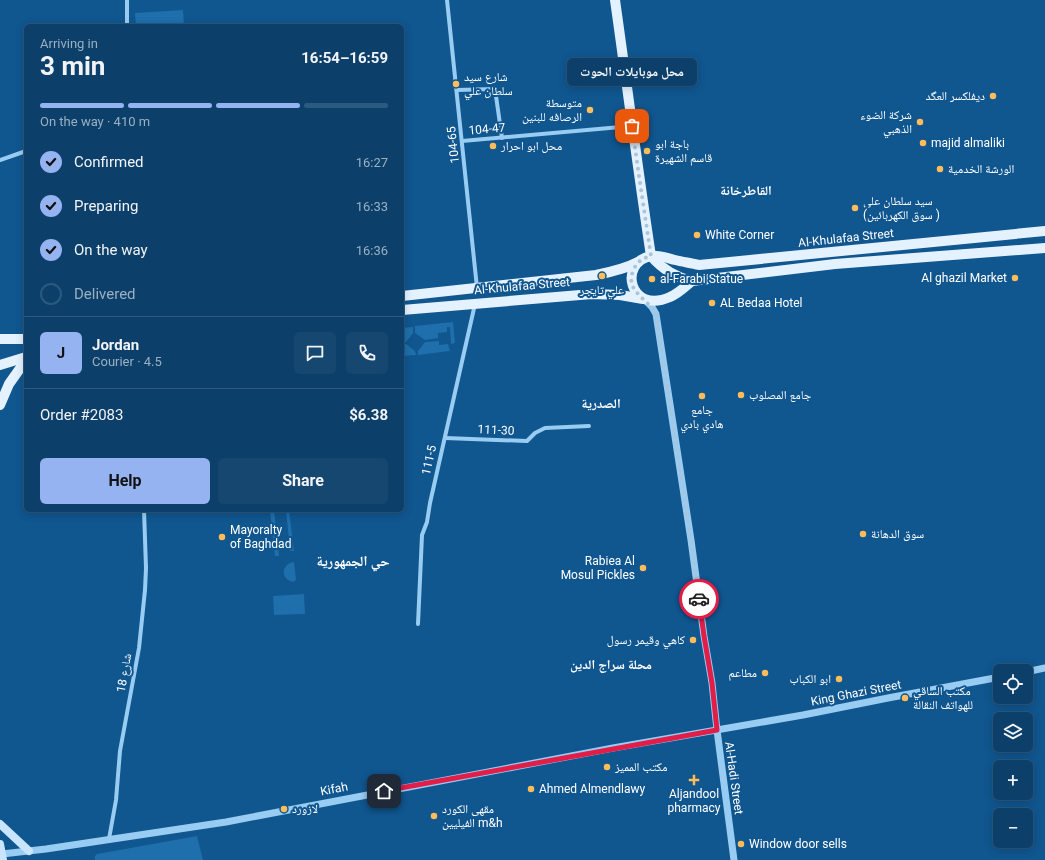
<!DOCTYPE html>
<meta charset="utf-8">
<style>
body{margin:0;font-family:Roboto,"Noto Naskh Arabic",sans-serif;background:#154771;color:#f1f3f6;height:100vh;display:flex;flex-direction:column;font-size:15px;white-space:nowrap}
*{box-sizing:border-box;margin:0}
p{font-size:13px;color:#9aafc1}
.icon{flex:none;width:22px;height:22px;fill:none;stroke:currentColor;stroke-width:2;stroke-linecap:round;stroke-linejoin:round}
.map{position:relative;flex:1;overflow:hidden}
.side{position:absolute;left:24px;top:24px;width:380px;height:488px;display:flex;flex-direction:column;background:#0c406b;border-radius:6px;box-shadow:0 2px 10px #0003,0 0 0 1px #2c597e}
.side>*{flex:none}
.fabs{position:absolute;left:993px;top:664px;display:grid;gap:8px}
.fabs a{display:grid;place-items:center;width:40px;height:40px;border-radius:6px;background:#0c406b;box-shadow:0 2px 10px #0003,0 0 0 1px #2c597e;font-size:20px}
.pin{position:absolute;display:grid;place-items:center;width:34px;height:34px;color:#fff;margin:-17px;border-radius:8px;box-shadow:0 2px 6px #0006}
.courier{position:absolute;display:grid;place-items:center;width:40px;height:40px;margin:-20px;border:3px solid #e11d48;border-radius:50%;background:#fff;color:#222;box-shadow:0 1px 5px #0007}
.bubble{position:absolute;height:28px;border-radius:6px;background:#0c406b;box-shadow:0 2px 10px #0003,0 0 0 1px #2c597e;font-size:13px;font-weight:700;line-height:28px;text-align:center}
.summary em{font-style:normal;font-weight:700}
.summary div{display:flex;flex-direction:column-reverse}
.summary{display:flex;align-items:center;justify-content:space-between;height:68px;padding:0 16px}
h1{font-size:26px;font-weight:700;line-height:30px}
.bar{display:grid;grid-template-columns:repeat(4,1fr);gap:6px 4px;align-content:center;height:48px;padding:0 16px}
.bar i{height:5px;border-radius:3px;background:#2c597e}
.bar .selected{background:#95b2f1}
.bar p{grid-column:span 4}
.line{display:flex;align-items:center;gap:10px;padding:0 16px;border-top:1px solid #2c597e}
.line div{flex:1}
.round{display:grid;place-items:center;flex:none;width:42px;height:42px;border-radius:6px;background:#154771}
ol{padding:0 16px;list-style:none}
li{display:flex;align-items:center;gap:12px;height:44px}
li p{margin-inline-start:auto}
li .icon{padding:4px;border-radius:50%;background:#95b2f1;color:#111;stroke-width:4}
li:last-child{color:#9aafc1}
li i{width:22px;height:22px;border:2px solid #2c597e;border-radius:50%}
.action{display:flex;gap:8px;margin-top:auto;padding:8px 16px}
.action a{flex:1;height:46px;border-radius:6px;background:#95b2f1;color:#111;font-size:16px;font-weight:700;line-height:46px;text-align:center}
.action a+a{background:#154771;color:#f1f3f6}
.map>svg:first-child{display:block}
.green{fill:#1e6fac}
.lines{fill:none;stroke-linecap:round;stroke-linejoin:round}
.minor{stroke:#99ccf3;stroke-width:4}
.tertiary{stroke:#99ccf3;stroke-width:7}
.secondary{stroke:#c8e5fd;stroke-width:8}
.primary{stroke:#e4f2ff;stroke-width:10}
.done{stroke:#abc4d8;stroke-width:4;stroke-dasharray:0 7.2}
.route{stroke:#e11d48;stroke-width:5}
.poi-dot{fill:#ffbc5a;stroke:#10568f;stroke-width:1.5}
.labels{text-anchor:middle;stroke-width:4;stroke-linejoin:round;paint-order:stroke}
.poi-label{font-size:12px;fill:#fff;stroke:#10568f;text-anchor:start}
.street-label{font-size:12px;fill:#fff;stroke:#10568f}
.neighbourhood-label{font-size:13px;font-weight:bold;fill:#fff;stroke:#10568f}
.quarter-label{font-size:14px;font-weight:bold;fill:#fff;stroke:#10568f}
</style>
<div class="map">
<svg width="1045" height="860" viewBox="0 0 1045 860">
<rect width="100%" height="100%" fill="#10568f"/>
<!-- green -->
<g class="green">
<path d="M 183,10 L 184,26 L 136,26 L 135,13 Z"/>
<path d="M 453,322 L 455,343 L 451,344 L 450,327 L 447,327 L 447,332 L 438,333 L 438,338 L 425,340 L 415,333 L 415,326 Z"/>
<path d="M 413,327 L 413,333 L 406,342 L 402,342 L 402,328 Z"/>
<path d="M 439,341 L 439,345 L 448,344 L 450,351 L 418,355 L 418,351 L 425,342 Z"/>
<path d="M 402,344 L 406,344 L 415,351 L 416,355 L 402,356 Z"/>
<path d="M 270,510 L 274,510 L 279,556 L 275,556 Z"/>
<path d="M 286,510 L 289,510 L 294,551 L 290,551 Z"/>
<path d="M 294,562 L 296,580 L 293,582 C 280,579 281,564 294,562 Z"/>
<path d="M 304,594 L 305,614 L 274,615 L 273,596 Z"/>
<path d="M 197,836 L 203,860 L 95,860 L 95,856 L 97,854 Z"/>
</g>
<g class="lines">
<!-- minor -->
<g class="minor">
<path d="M 447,0 L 477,288"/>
<path d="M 127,26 L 127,0"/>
<path d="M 457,90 L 495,89 L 502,138"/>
<path d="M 462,141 L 632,126"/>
<path d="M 0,160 L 26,151"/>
<path d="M 445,438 L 527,441 L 535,433 L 545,428 L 589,426"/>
<path d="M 418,624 L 422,535 L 427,522 L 430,503 L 475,304"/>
<path d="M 109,839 L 116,800 L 120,751 L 139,648 L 145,590 L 146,568 L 144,510"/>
</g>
<!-- tertiary -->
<g class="tertiary">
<path d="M 644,299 L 652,307 L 656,314 L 691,540 L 704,636 L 712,683 L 717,730 L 734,860"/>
<path d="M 1026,672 L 1045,668"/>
<path d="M 2,854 L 46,849 L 226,822 L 613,748 L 803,715 L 888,698 L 1000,677"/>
</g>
<!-- secondary -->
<g class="secondary">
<path d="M 0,824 L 29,851"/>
<path d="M 0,844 L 3,860"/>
</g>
<!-- primary -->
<g class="primary">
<path d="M 615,0 C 627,85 638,171 651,256"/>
<path d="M 651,256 C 662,269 675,277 692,281 L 835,264 L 1045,248"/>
<path d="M 692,281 C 685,287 678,294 670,297 C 629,315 618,262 651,256 C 658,255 667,258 675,260 C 683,262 691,263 699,265 L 1045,231"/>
<path d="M 402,296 L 596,275 C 611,272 625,269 638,262"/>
<path d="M 402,310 L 592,294 L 620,295 L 643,299"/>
<path d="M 0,339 L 26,339"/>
<path d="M 0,365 L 26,357"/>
<path d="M 0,405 L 9,384 L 26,360"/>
</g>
</g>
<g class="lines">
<!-- done -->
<path class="done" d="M 632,126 L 639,176 L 651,256 C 643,258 637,262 634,269 C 623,291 648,298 656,314 L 691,540 L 699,599"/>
<!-- route -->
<path class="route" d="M 384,791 C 495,771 606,750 717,730 L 712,683 L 704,636 L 699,599"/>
</g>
<!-- markers -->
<g class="poi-dot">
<circle cx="456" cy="84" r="4"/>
<circle cx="993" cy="96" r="4"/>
<circle cx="590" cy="110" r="4"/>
<circle cx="920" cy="122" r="4"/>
<circle cx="923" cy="143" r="4"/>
<circle cx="493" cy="146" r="4"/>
<circle cx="647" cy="151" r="4"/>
<circle cx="940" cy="169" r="4"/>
<circle cx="855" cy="208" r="4"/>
<circle cx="697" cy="235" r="4"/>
<circle cx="602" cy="276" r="4"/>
<circle cx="1015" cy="278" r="4"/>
<circle cx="652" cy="279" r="4"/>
<circle cx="712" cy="303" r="4"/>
<circle cx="741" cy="395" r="4"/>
<circle cx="702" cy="396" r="4"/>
<circle cx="863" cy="534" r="4"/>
<circle cx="222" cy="537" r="4"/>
<circle cx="643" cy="568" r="4"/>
<circle cx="693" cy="640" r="4"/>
<circle cx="765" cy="673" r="4"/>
<circle cx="839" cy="679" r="4"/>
<circle cx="905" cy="698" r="4"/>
<circle cx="607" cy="767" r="4"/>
<path d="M692 774h4v4h4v4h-4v4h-4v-4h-4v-4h4z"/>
<circle cx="531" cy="789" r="4"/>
<circle cx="284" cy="809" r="4"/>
<circle cx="434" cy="816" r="4"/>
<circle cx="741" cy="844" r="4"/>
</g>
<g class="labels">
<!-- poi labels -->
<g class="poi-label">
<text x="464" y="81">شارع سيد<tspan x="464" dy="14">سلطان علي</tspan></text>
<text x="985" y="100" text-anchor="end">ديفلكسر العگد</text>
<text x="582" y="107" text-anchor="end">متوسطة<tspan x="582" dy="14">الرصافه للبنين</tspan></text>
<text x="912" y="119" text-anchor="end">شركة الضوء<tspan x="912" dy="14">الذهبي</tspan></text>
<text x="931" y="147">majid almaliki</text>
<text x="655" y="148">باجة ابو<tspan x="655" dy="14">قاسم الشهيرة</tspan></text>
<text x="501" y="150">محل ابو احرار</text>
<text x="948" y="173">الورشة الخدمية</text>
<text x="863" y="205">سيد سلطان على<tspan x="863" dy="14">(سوق الكهربائين )</tspan></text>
<text x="705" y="239">White Corner</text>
<text x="1007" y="282" text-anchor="end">Al ghazil Market</text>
<text x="660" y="283">al-Farabi Statue</text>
<text x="602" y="294" text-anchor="middle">علي تايجر</text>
<text x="720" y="307">AL Bedaa Hotel</text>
<text x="749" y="399">جامع المصلوب</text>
<text x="702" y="414" text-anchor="middle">جامع<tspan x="702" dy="14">هادي بادي</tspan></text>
<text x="230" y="534">Mayoralty<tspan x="230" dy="14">of Baghdad</tspan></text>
<text x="871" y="538">سوق الدهانة</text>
<text x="635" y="565" text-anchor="end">Rabiea Al<tspan x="635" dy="14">Mosul Pickles</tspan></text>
<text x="685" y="644" text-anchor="end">كاهي وقيمر رسول</text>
<text x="757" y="677" text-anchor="end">مطاعم</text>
<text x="831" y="683" text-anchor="end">ابو الكباب</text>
<text x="913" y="695">مكتب الساقي<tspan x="913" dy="14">للهواتف النقالة</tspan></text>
<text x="615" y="771">مكتب المميز</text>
<text x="539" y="793">Ahmed Almendlawy</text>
<text x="694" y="798" text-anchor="middle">Aljandool<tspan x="694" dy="14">pharmacy</tspan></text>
<text x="292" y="813">لازورد</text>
<text x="442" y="813">مقهى الكورد<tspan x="442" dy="14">الفيليين m&amp;h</tspan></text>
<text x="749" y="848">Window door sells</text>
</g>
<!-- street labels -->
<g class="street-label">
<text transform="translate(487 129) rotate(-5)" y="4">104-47</text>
<text transform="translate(453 145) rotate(-96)" y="4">104-65</text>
<text transform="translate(846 238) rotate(-6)" y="4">Al-Khulafaa Street</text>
<text transform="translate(522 286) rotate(-5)" y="4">Al-Khulafaa Street</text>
<text transform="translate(496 430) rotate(3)" y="4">111-30</text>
<text transform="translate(429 460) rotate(-77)" y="4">111-5</text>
<text transform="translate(124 673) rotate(-80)" y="4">شارع 18</text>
<text transform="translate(856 693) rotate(-11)" y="4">King Ghazi Street</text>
<text transform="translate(734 778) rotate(82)" y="4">Al-Hadi Street</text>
<text transform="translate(334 789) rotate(-11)" y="4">Kifah</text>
</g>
<!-- neighbourhood labels -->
<g class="neighbourhood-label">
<text x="746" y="195">القاطرخانة</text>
<text x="601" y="408">الصدرية</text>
<text x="611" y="669">محلة سراج الدين</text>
</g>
<!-- quarter labels -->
<g class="quarter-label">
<text x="353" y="566">حي الجمهورية</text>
</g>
</g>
</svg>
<div class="fabs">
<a><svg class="icon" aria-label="locate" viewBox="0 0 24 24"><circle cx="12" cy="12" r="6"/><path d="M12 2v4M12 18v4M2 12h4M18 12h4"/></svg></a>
<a><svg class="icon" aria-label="layers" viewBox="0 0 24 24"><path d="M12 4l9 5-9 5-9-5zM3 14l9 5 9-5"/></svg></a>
<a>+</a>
<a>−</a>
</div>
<div class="pin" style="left:632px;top:126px;background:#ea580c"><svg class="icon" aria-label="bag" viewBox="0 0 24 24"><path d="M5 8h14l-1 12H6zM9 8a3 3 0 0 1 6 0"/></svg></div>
<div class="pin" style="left:384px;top:791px;background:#1f2937"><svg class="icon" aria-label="home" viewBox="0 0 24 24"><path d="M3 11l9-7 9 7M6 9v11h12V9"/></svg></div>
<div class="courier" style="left:699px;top:599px"><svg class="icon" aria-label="car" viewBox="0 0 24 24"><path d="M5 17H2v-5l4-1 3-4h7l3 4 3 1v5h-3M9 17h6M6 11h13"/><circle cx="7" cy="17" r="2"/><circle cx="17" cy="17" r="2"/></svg></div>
<div class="bubble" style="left:567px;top:58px;width:130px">محل موبايلات الحوت</div>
<section class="side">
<div class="summary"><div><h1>3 min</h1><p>Arriving in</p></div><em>16:54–16:59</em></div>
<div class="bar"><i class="selected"></i><i class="selected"></i><i class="selected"></i><i></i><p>On the way · 410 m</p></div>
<ol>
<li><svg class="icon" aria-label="check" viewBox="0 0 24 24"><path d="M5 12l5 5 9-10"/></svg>Confirmed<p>16:27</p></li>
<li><svg class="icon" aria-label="check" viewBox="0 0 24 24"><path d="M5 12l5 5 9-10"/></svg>Preparing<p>16:33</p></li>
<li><svg class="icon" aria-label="check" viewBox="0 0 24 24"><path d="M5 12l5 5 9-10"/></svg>On the way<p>16:36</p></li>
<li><i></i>Delivered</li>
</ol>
<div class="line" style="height:72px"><b class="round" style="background:#95b2f1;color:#111">J</b><div><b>Jordan</b><p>Courier · 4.5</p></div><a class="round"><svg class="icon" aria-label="chat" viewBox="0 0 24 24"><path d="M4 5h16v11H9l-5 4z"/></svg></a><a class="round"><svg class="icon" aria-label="phone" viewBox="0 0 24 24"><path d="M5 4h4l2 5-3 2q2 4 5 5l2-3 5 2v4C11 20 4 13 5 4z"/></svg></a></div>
<div class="line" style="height:52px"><div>Order #2083</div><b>$6.38</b></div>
<div class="action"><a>Help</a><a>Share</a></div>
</section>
</div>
